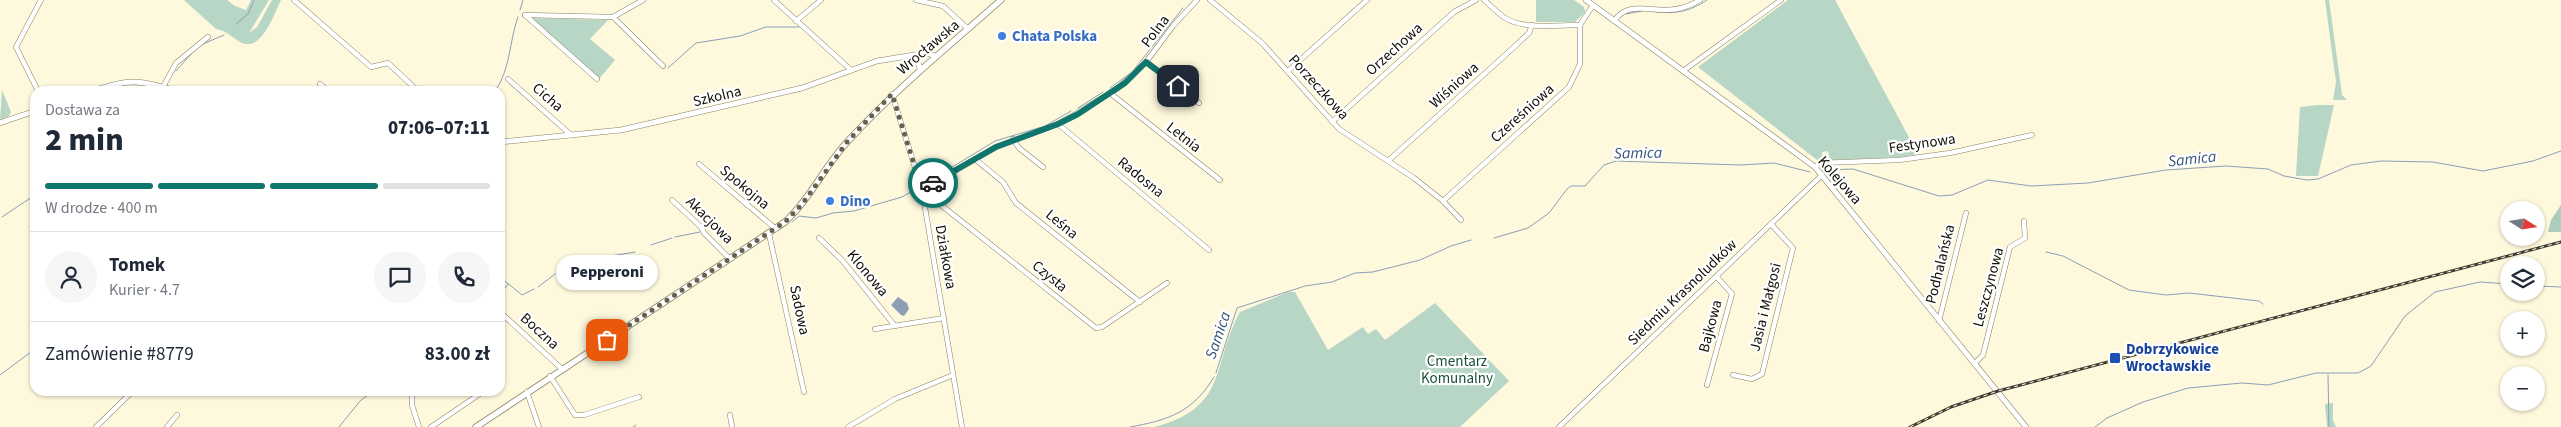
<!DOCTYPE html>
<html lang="pl">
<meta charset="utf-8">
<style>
body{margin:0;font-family:"Source Sans 3",sans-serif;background:#f6f6f7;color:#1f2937;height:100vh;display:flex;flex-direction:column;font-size:19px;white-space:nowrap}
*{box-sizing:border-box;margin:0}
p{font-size:16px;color:#747a83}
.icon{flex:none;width:28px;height:28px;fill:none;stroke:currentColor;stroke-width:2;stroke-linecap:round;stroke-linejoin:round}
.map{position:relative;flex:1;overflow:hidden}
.panel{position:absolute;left:30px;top:86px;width:475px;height:310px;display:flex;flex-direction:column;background:#fff;border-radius:15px;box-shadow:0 1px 4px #0004}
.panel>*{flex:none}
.needle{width:32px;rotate:102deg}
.buttons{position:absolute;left:2500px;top:201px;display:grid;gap:10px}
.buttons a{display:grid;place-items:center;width:45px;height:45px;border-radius:50%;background:#fff;box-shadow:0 1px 4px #0004;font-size:25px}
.pin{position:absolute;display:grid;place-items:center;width:42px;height:42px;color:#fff;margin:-21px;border-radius:10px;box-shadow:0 2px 8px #0006}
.courier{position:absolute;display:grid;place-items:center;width:50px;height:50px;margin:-25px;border:4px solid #0f766e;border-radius:50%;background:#fff;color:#222;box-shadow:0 1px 6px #0007}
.bubble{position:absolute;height:35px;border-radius:18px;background:#fff;box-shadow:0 1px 4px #0004;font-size:16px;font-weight:800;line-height:35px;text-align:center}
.head em{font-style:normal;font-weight:800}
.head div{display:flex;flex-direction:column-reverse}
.head{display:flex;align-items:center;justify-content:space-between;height:85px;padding:0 15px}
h1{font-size:32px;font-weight:800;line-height:38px}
.bar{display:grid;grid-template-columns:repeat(4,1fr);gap:8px 5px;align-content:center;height:60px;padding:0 15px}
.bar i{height:6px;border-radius:4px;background:#e0e1e3}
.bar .selected{background:#0f766e}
.bar p{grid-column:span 4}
.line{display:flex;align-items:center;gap:12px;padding:0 15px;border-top:1px solid #e0e1e3}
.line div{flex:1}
.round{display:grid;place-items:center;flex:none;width:52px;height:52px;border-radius:26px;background:#f6f6f7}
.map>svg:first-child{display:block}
.green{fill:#b7d6c5}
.forest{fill:#adccbb}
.water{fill:#8c9fb6}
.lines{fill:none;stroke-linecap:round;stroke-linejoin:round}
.stream{stroke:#8c9fb6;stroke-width:1}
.minor-casing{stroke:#888263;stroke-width:5.5}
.tertiary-casing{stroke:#888263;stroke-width:6}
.secondary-casing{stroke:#888263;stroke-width:7}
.minor{stroke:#fff;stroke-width:4.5}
.tertiary{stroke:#fff;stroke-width:5}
.secondary{stroke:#fff;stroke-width:5.5}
.rail-casing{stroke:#403d2f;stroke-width:3}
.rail{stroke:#fff;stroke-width:1;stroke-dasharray:4;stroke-linecap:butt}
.done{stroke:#656150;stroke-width:5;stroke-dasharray:0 9}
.route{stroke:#0f766e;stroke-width:6}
.shop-dot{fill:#3f7fe0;stroke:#fff;stroke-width:2}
.transit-dot{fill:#1a4fb4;stroke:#fff;stroke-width:2}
.labels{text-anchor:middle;stroke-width:4.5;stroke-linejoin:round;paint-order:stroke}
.street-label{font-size:15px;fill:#120f04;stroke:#fff}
.shop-label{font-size:15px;font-weight:bold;fill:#366cbe;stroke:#fff;text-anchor:start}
.transit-label{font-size:15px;font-weight:bold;fill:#164399;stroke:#fff;text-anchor:start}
.park-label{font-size:15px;fill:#184f38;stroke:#fff}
.water-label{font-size:16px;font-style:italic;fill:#365479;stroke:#fff}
</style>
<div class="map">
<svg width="2561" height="427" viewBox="0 0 2561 427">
<rect width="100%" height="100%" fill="#fef8dd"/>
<!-- green -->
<g class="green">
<path d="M 184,0 L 227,0 L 235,6 L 246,10 L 251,0 L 269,0 L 249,33 L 257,27 L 272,0 L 281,0 C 274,14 261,54 240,42 C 232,37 225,30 216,29 Z"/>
<path d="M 1536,0 L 1574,0 L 1584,7 L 1585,12 L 1575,22 L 1536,22 Z"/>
<path d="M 1788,0 L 1835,0 L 1918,154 L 1901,157 L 1830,160 L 1828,151 L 1822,152 L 1823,161 L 1817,160 L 1698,67 Z"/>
<path d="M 2325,0 L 2329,0 L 2342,95 L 2347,100 L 2333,100 L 2336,82 Z"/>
<path d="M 530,18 L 608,20 L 590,39 L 615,60 L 599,79 Z"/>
<path d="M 2,90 L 11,112 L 9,116 L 0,120 Z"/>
<path d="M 2318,105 L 2334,105 L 2318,176 L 2296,176 L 2300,107 Z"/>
<path d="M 1288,292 L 1295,292 L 1328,350 L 1363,327 L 1368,334 L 1376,329 L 1385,340 L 1435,303 L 1509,381 L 1460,427 L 1154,427 C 1229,408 1211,365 1240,312 Z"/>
<path d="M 2333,403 L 2333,420 L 2336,427 L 2327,427 L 2325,404 Z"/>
</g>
<!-- forest -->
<path class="forest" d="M 2561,205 L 2561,232 L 2548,232 L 2551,220 Z"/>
<!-- water -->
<path class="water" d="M 898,297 L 907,303 L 909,309 L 904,316 L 901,315 L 891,305 Z"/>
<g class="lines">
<!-- stream -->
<g class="stream">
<path d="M 520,10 L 523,0"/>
<path d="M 1651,11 C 1673,15 1689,12 1707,0"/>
<path d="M 1626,14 L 1642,11"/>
<path d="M 236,24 L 248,14 L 254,0"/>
<path d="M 203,44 L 224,35"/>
<path d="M 668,68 L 696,43 L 740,36 L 766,27 L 799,27"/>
<path d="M 176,71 L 192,53"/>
<path d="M 1110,88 L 1132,72 L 1183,8"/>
<path d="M 164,91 L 164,90"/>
<path d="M 495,91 C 511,68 509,42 518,17"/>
<path d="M 1078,108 L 1103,92"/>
<path d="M 1824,170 L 1853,169 L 1939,196 L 1952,195 L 1988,180 L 2031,186 L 2088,183 L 2166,170 L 2226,166 L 2268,169 L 2284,176 L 2307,180 L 2318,179 L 2351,165 L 2381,161 L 2433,162 L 2483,171 L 2533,161 L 2561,151"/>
<path d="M 926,183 L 995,141 L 1045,126 L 1071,111"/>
<path d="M 2,217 L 35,195"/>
<path d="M 792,222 L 799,216 L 816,218 L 833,213 L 854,211 L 902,197 L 918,188"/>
<path d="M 675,237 L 700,232"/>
<path d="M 1494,238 L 1528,228 L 1549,213 L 1567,189 L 1571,186 L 1585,186 L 1604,165 L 1616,161 L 1740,165 L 1774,163 L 1810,172"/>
<path d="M 651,245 L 672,238"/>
<path d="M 2046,252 L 2063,256 L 2129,290 L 2166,295 L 2189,293 L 2259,301 L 2263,304"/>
<path d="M 561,270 L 586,260 L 635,252"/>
<path d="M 500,277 L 522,295 L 534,289"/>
<path d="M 2536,286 L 2561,287"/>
<path d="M 538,287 L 559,271"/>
<path d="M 500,295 L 508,284"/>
<path d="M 1216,373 L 1237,308 L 1305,286 L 1332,282 L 1355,273 L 1373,272 L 1420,260 L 1451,246 L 1471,240"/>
<path d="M 0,375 L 35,349"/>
<path d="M 2328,375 L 2329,427"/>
<path d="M 339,427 L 360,401 L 373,391"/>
<path d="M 633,427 L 636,425"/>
<path d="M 1130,427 C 1169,420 1193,412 1214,377"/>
<path d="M 2095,427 L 2107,418 L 2143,402 L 2188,388 L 2242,383 L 2268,385 L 2316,373 L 2358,373 L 2371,366 L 2405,316 L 2435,292 L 2480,282 L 2509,284"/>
</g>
<!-- minor casing -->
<g class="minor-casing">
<g id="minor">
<path d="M 294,0 L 371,67 L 388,63 L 418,91"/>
<path d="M 774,0 L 851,70"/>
<path d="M 916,0 L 943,6 L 968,29"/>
<path d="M 1210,0 L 1262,43 L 1339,129 L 1414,178 L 1443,201 L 1461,220"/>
<path d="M 1484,0 C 1491,6 1498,13 1505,18 C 1525,30 1557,25 1580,25 L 1593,5"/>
<path d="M 525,15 L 613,17 L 643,0"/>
<path d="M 525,15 L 597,79"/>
<path d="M 613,17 L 663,66"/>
<path d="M 796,21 L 821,0"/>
<path d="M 1614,21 C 1627,2 1647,10 1665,10 C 1677,10 1690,6 1700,0"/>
<path d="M 1146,62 L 1199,103"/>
<path d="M 1288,71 L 1367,0"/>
<path d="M 1683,71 L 1781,0"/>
<path d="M 508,79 L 571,135"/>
<path d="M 320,84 L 328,91"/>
<path d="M 163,87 L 176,63 L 208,37"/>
<path d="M 38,91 L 16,47 L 41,0"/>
<path d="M 1110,93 L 1220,180"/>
<path d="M 892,94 L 922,190 L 962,427"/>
<path d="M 1332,122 L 1454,12 L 1476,0"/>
<path d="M 1058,124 L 1209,250"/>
<path d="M 1013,139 L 1019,148 L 1043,167"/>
<path d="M 975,159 L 1003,182 L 1016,203 L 1140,302"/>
<path d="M 1388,161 L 1513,48 L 1529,33 L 1532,25"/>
<path d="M 699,164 L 776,229"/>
<path d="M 1815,167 L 1820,163 L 1899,160 L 1950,153 L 2032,135"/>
<path d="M 922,190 L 996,147 L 1058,124 L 1117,89 L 1146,62 L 1173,26 L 1197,0"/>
<path d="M 922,190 L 1096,328 L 1102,327 L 1167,283"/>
<path d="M 672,200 L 701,227 L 704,233 L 730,259"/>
<path d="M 1443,201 L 1569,87 L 1580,64 L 1580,25"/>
<path d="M 769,234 L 804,392"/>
<path d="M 819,238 L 842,260 L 895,326"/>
<path d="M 500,312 L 562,369"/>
<path d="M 1939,321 L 1966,213"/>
<path d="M 875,329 L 944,318"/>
<path d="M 1975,363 L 1983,355 L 2010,247 L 2025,238 L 2024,221"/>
<path d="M 1733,375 L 1752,379 L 1762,374 L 1793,248 L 1771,224"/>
<path d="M 550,376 L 575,415 L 584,415 L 639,397"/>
<path d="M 1707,385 L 1732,294 L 1717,277"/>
<path d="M 412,391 L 412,405 L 419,427"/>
<path d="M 527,392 L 539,427"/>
<path d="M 730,415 L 732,427"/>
<path d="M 96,427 L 133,391"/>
<path d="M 167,427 L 177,415"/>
<path d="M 431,427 L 484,391"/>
<path d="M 848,427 L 895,399 L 953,375"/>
<path d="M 1559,427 L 1822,175"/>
</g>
</g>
<!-- tertiary casing -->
<g class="tertiary-casing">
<g id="tertiary">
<path d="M 1586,0 L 1815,167 L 2026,427"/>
<path d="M 915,55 L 920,68"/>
<path d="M 93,91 C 131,78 138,80 176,91"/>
<path d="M 0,123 L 35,111"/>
<path d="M 500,142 L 621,130 L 802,88 L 877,61 L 927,53 L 935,56"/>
</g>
</g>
<!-- secondary casing -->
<g class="secondary-casing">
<path id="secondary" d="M 476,427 L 785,222 C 811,198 825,165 849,140 C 896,89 949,46 1001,0"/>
</g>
<!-- minor -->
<use href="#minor" class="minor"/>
<!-- tertiary -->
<use href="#tertiary" class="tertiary"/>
<!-- secondary -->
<use href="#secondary" class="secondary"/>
<!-- rail casing -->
<g class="rail-casing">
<path id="rail" d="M 1910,427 L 1951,407 L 1998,391 L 2561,242"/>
</g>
<!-- rail -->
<use href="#rail" class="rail"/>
</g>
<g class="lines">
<!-- done -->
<path class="done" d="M 607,340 L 785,222 L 803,203 L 847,142 L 892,94 L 922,190 L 933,183"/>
<!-- route -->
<path class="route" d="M 933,183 L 996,147 L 1058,124 L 1078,114 L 1125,83 L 1146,62 L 1178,86"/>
</g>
<!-- markers -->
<g class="shop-dot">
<circle cx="1002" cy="36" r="5"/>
<circle cx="830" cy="201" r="5"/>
</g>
<rect class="transit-dot" x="2109" y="352" width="12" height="12" rx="2.5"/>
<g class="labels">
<!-- street labels -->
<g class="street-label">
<text transform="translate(1155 31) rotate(-53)" y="5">Polna</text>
<text transform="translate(928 47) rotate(-40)" y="5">Wrocławska</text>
<text transform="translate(1394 49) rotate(-42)" y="5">Orzechowa</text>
<text transform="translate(1454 85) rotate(-42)" y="5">Wiśniowa</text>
<text transform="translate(1319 87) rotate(48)" y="5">Porzeczkowa</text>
<text transform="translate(717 96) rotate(-13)" y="5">Szkolna</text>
<text transform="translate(548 97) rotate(41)" y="5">Cicha</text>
<text transform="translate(1522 113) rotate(-42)" y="5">Czereśniowa</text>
<text transform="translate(1184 137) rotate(38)" y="5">Letnia</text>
<text transform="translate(1922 143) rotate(-8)" y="5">Festynowa</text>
<text transform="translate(1141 177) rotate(39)" y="5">Radosna</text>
<text transform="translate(1840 180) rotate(49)" y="5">Kolejowa</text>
<text transform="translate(745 187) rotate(40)" y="5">Spokojna</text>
<text transform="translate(710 220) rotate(45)" y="5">Akacjowa</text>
<text transform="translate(1062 224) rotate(39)" y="5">Leśna</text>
<text transform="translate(946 257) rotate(80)" y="5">Działkowa</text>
<text transform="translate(1940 264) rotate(-76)" y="5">Podhalańska</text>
<text transform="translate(868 273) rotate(50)" y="5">Klonowa</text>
<text transform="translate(1050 276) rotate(39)" y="5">Czysta</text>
<text transform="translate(1988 287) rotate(-75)" y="5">Leszczynowa</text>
<text transform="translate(1682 292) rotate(-44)" y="5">Siedmiu Krasnoludków</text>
<text transform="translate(1765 307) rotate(-76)" y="5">Jasia i Małgosi</text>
<text transform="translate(800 310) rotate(78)" y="5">Sadowa</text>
<text transform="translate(1710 326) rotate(-75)" y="5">Bajkowa</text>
<text transform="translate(540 331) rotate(42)" y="5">Boczna</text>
</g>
<!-- shop labels -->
<g class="shop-label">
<text x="1012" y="41">Chata Polska</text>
<text x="840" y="206">Dino</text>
</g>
<!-- transit labels -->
<g class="transit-label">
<text x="2126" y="354">Dobrzykowice<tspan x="2126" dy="17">Wrocławskie</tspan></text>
</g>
<!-- park labels -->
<g class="park-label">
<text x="1457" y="366">Cmentarz<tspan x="1457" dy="17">Komunalny</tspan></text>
</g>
<!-- water labels -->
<g class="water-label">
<text transform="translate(1638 152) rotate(-1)" y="6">Samica</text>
<text transform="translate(2192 158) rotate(-6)" y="6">Samica</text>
<text transform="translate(1217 335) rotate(-71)" y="6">Samica</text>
</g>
</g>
</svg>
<div class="buttons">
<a><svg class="needle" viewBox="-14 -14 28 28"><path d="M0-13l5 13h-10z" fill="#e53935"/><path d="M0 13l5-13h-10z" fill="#747a83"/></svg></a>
<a><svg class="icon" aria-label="layers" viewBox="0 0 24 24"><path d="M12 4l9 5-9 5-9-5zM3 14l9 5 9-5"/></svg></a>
<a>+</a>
<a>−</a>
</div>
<div class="pin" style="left:607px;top:340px;background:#ea580c"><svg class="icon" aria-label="bag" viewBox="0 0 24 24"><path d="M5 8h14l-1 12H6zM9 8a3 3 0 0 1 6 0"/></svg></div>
<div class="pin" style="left:1178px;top:86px;background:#1f2937"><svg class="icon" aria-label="home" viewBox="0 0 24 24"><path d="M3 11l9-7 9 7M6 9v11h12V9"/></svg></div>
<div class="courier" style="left:933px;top:183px"><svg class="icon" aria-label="car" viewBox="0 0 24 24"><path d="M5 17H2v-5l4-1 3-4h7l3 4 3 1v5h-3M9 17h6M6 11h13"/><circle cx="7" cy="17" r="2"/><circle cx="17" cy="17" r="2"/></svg></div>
<div class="bubble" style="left:556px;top:255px;width:102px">Pepperoni</div>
<section class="panel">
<div class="head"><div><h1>2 min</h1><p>Dostawa za</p></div><em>07:06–07:11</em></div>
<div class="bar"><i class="selected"></i><i class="selected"></i><i class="selected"></i><i></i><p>W drodze · 400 m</p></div>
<div class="line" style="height:90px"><a class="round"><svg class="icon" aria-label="person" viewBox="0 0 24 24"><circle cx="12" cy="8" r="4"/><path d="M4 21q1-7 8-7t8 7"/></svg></a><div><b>Tomek</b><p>Kurier · 4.7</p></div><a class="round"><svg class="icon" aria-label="chat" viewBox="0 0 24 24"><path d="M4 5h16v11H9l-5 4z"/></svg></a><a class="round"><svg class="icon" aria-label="phone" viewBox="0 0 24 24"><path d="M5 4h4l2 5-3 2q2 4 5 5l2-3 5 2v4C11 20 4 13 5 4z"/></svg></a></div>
<div class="line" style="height:65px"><div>Zamówienie #8779</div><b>83.00 zł</b></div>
</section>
</div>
